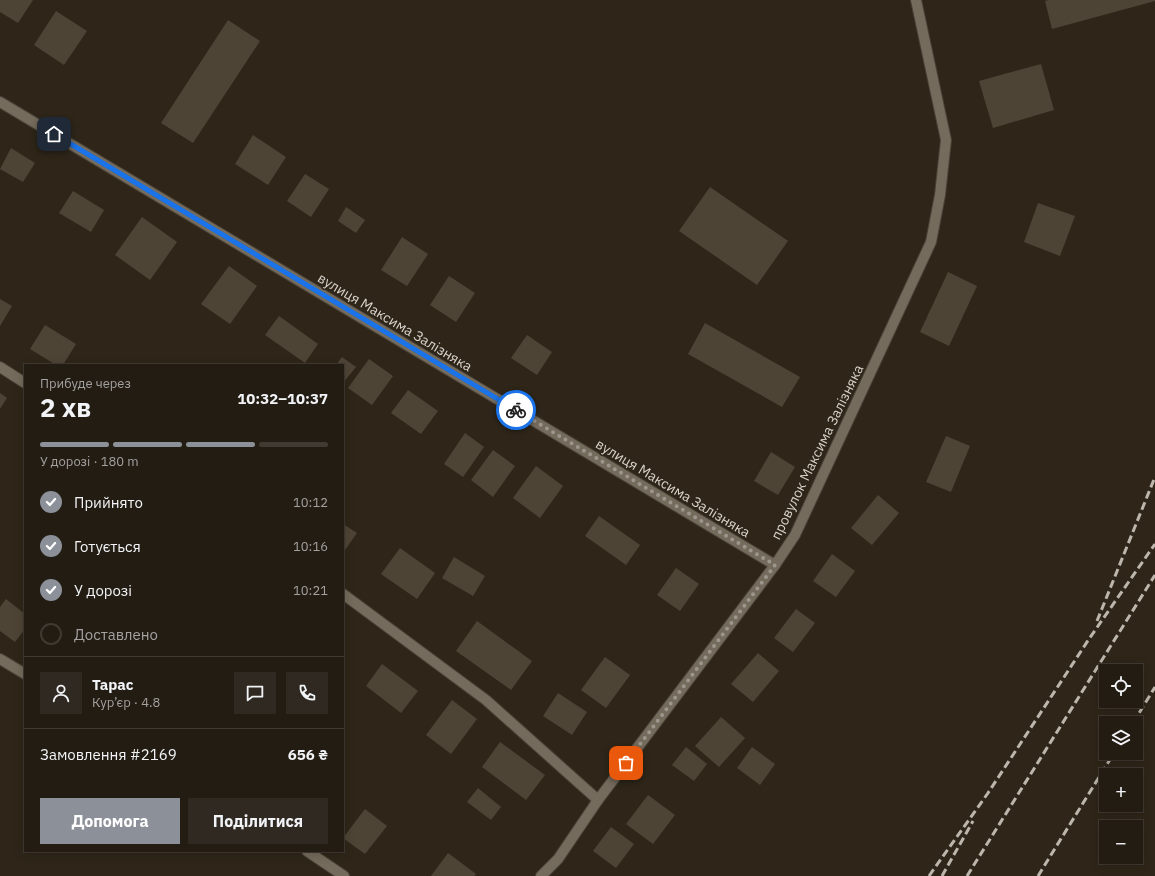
<!DOCTYPE html>
<html lang="uk">
<meta charset="utf-8">
<style>
body{margin:0;font-family:"IBM Plex Sans",sans-serif;background:#2f2921;color:#f1f3f6;height:100vh;display:flex;flex-direction:column;font-size:15px;white-space:nowrap}
*{box-sizing:border-box;margin:0}
p{font-size:13px;color:#a3a1a0}
.icon{flex:none;width:22px;height:22px;fill:none;stroke:currentColor;stroke-width:2;stroke-linecap:round;stroke-linejoin:round}
.map{position:relative;flex:1;overflow:hidden}
.details{position:absolute;left:24px;top:364px;width:320px;height:488px;display:flex;flex-direction:column;background:#231c13;border-radius:0px;box-shadow:0 2px 10px #0003,0 0 0 1px #403a33}
.details>*{flex:none}
.controls{position:absolute;left:1099px;top:664px;display:grid;gap:8px}
.controls a{display:grid;place-items:center;width:44px;height:44px;border-radius:0px;background:#231c13;box-shadow:0 2px 10px #0003,0 0 0 1px #403a33;font-size:20px}
.pin{position:absolute;display:grid;place-items:center;width:34px;height:34px;color:#fff;margin:-17px;border-radius:8px;box-shadow:0 2px 6px #0006}
.courier{position:absolute;display:grid;place-items:center;width:40px;height:40px;margin:-20px;border:3px solid #1a73e8;border-radius:50%;background:#fff;color:#222;box-shadow:0 1px 5px #0007}
.head em{font-style:normal;font-weight:700}
.head div{display:flex;flex-direction:column-reverse}
.head{display:flex;align-items:center;justify-content:space-between;height:68px;padding:0 16px}
h1{font-size:26px;font-weight:700;line-height:30px}
.bar{display:grid;grid-template-columns:repeat(4,1fr);gap:6px 4px;align-content:center;height:48px;padding:0 16px}
.bar i{height:5px;border-radius:3px;background:#403a33}
.bar .selected{background:#8c9099}
.bar p{grid-column:span 4}
.line{display:flex;align-items:center;gap:10px;padding:0 16px;border-top:1px solid #403a33}
.line div{flex:1}
.round{display:grid;place-items:center;flex:none;width:42px;height:42px;border-radius:0px;background:#2f2921}
ol{padding:0 16px;list-style:none}
li{display:flex;align-items:center;gap:12px;height:44px}
li p{margin-inline-start:auto}
li .icon{padding:4px;border-radius:50%;background:#8c9099;color:#fff;stroke-width:4}
li:last-child{color:#a3a1a0}
li i{width:22px;height:22px;border:2px solid #403a33;border-radius:50%}
.action{display:flex;gap:8px;margin-top:auto;padding:8px 16px}
.action a{flex:1;height:46px;border-radius:0px;background:#8c9099;color:#fff;font-size:16px;font-weight:700;line-height:46px;text-align:center}
.action a+a{background:#2f2921;color:#f1f3f6}
.map>svg:first-child{display:block}
.building{fill:#4e4436}
.lines{fill:none;stroke-linecap:round;stroke-linejoin:round}
.street-casing{stroke:#494237;stroke-width:12}
.street{stroke:#756b5c;stroke-width:10}
.rail{stroke:#bcb6ad;stroke-width:3;stroke-dasharray:8 4;stroke-linecap:butt}
.done{stroke:#9d968c;stroke-width:4;stroke-dasharray:0 7.2}
.route{stroke:#1a73e8;stroke-width:5}
.labels{text-anchor:middle;stroke-width:3;stroke-linejoin:round;paint-order:stroke}
.street-label{font-size:14px;fill:#d8d2ca;stroke:#2f2619}
</style>
<div class="map">
<svg width="1155" height="876" viewBox="0 0 1155 876">
<rect width="100%" height="100%" fill="#2f2619"/>
<!-- building -->
<g class="building">
<path d="M 0,0 L 33,0 L 18,23 L 0,12 Z"/>
<path d="M 1048,0 L 1155,0 L 1155,1 L 1052,29 L 1045,1 Z"/>
<path d="M 56,11 L 87,31 L 64,65 L 34,45 Z"/>
<path d="M 228,20 L 260,41 L 193,143 L 161,123 Z"/>
<path d="M 1041,64 L 1054,110 L 993,128 L 979,81 Z"/>
<path d="M 253,135 L 286,157 L 268,185 L 235,164 Z"/>
<path d="M 11,148 L 35,163 L 23,182 L 0,169 Z"/>
<path d="M 305,174 L 329,189 L 311,217 L 287,201 Z"/>
<path d="M 710,187 L 788,241 L 757,285 L 679,231 Z"/>
<path d="M 73,191 L 104,210 L 91,232 L 59,213 Z"/>
<path d="M 1038,203 L 1075,216 L 1060,256 L 1024,242 Z"/>
<path d="M 346,207 L 365,220 L 356,233 L 338,221 Z"/>
<path d="M 142,217 L 177,242 L 150,280 L 115,255 Z"/>
<path d="M 402,237 L 428,254 L 407,286 L 381,270 Z"/>
<path d="M 229,266 L 257,286 L 230,324 L 201,304 Z"/>
<path d="M 948,272 L 977,286 L 949,346 L 920,332 Z"/>
<path d="M 449,276 L 475,293 L 456,322 L 430,305 Z"/>
<path d="M 0,299 L 12,306 L 0,326 Z"/>
<path d="M 279,316 L 318,344 L 305,363 L 265,335 Z"/>
<path d="M 705,323 L 800,377 L 782,407 L 688,354 Z"/>
<path d="M 45,325 L 76,344 L 63,365 L 56,365 L 30,349 Z"/>
<path d="M 527,335 L 552,352 L 537,375 L 511,358 Z"/>
<path d="M 342,357 L 356,367 L 343,383 L 343,365 L 336,365 Z"/>
<path d="M 369,359 L 393,376 L 372,405 L 348,388 Z"/>
<path d="M 408,390 L 438,411 L 421,434 L 391,413 Z"/>
<path d="M 0,393 L 7,398 L 0,409 Z"/>
<path d="M 465,433 L 484,447 L 463,477 L 444,464 Z"/>
<path d="M 946,436 L 970,446 L 951,492 L 926,482 Z"/>
<path d="M 493,450 L 515,466 L 493,497 L 471,480 Z"/>
<path d="M 771,452 L 795,467 L 778,495 L 754,481 Z"/>
<path d="M 536,466 L 563,486 L 540,518 L 513,498 Z"/>
<path d="M 878,495 L 899,513 L 872,545 L 851,528 Z"/>
<path d="M 599,516 L 640,545 L 626,565 L 585,536 Z"/>
<path d="M 343,524 L 357,533 L 343,553 Z"/>
<path d="M 400,548 L 435,573 L 417,599 L 381,574 Z"/>
<path d="M 832,554 L 855,571 L 836,597 L 813,581 Z"/>
<path d="M 454,557 L 485,576 L 473,596 L 442,578 Z"/>
<path d="M 676,568 L 699,584 L 680,611 L 657,595 Z"/>
<path d="M 6,599 L 25,614 L 25,629 L 15,642 L 0,631 L 0,607 Z"/>
<path d="M 796,609 L 815,623 L 793,652 L 774,638 Z"/>
<path d="M 477,621 L 532,661 L 511,690 L 456,651 Z"/>
<path d="M 758,653 L 779,671 L 753,702 L 731,684 Z"/>
<path d="M 605,657 L 630,675 L 606,708 L 581,690 Z"/>
<path d="M 382,664 L 418,691 L 401,713 L 366,686 Z"/>
<path d="M 558,693 L 587,712 L 572,735 L 543,716 Z"/>
<path d="M 452,700 L 477,719 L 451,754 L 426,735 Z"/>
<path d="M 721,717 L 745,738 L 719,767 L 695,746 Z"/>
<path d="M 500,742 L 545,775 L 526,800 L 482,767 Z"/>
<path d="M 686,747 L 707,764 L 694,781 L 672,765 Z"/>
<path d="M 752,747 L 775,764 L 760,785 L 737,768 Z"/>
<path d="M 478,788 L 501,807 L 491,820 L 467,802 Z"/>
<path d="M 648,795 L 675,815 L 653,844 L 626,824 Z"/>
<path d="M 365,809 L 387,826 L 365,854 L 343,838 Z"/>
<path d="M 611,827 L 634,844 L 616,868 L 593,851 Z"/>
<path d="M 448,853 L 476,874 L 474,876 L 431,876 Z"/>
</g>
<g class="lines">
<!-- street casing -->
<g class="street-casing">
<g id="street">
<path d="M 0,102 L 775,565"/>
<path d="M 0,367 L 25,383"/>
<path d="M 343,594 L 486,700 L 598,800"/>
<path d="M 0,659 L 25,674"/>
<path d="M 307,851 L 344,876"/>
<path d="M 541,876 L 558,859 L 598,800 L 775,565 L 795,535 L 931,242 L 940,195 L 946,140 L 916,0"/>
</g>
</g>
<!-- street -->
<use href="#street" class="street"/>
<!-- rail -->
<g class="rail">
<path d="M 1097,621 L 1155,477"/>
<path d="M 1133,723 L 1155,687"/>
<path d="M 929,876 L 988,793 L 1089,639 L 1155,544"/>
<path d="M 942,876 L 973,821"/>
<path d="M 967,876 L 1155,575"/>
<path d="M 1038,876 L 1114,753"/>
</g>
</g>
<g class="lines">
<!-- done -->
<path class="done" d="M 516,410 L 775,565 L 626,763"/>
<!-- route -->
<path class="route" d="M 54,134 L 516,410"/>
</g>
<g class="labels">
<!-- street labels -->
<g class="street-label">
<text transform="translate(395 322) rotate(31)" y="5">вулиця Максима Залізняка</text>
<text transform="translate(817 452) rotate(-64)" y="5">провулок Максима Залізняка</text>
<text transform="translate(673 488) rotate(31)" y="5">вулиця Максима Залізняка</text>
</g>
</g>
</svg>
<div class="controls">
<a><svg class="icon" aria-label="locate" viewBox="0 0 24 24"><circle cx="12" cy="12" r="6"/><path d="M12 2v4M12 18v4M2 12h4M18 12h4"/></svg></a>
<a><svg class="icon" aria-label="layers" viewBox="0 0 24 24"><path d="M12 4l9 5-9 5-9-5zM3 14l9 5 9-5"/></svg></a>
<a>+</a>
<a>−</a>
</div>
<div class="pin" style="left:626px;top:763px;background:#ea580c"><svg class="icon" aria-label="bag" viewBox="0 0 24 24"><path d="M5 8h14l-1 12H6zM9 8a3 3 0 0 1 6 0"/></svg></div>
<div class="pin" style="left:54px;top:134px;background:#1f2937"><svg class="icon" aria-label="home" viewBox="0 0 24 24"><path d="M3 11l9-7 9 7M6 9v11h12V9"/></svg></div>
<div class="courier" style="left:516px;top:410px"><svg class="icon" aria-label="bike" viewBox="0 0 24 24"><circle cx="6" cy="16" r="4"/><circle cx="18" cy="16" r="4"/><path d="M6 16l4-8h5l3 8M10 8l3 8H6M13 5h3"/></svg></div>
<section class="details">
<div class="head"><div><h1>2 хв</h1><p>Прибуде через</p></div><em>10:32–10:37</em></div>
<div class="bar"><i class="selected"></i><i class="selected"></i><i class="selected"></i><i></i><p>У дорозі · 180 m</p></div>
<ol>
<li><svg class="icon" aria-label="check" viewBox="0 0 24 24"><path d="M5 12l5 5 9-10"/></svg>Прийнято<p>10:12</p></li>
<li><svg class="icon" aria-label="check" viewBox="0 0 24 24"><path d="M5 12l5 5 9-10"/></svg>Готується<p>10:16</p></li>
<li><svg class="icon" aria-label="check" viewBox="0 0 24 24"><path d="M5 12l5 5 9-10"/></svg>У дорозі<p>10:21</p></li>
<li><i></i>Доставлено</li>
</ol>
<div class="line" style="height:72px"><a class="round"><svg class="icon" aria-label="person" viewBox="0 0 24 24"><circle cx="12" cy="8" r="4"/><path d="M4 21q1-7 8-7t8 7"/></svg></a><div><b>Тарас</b><p>Кур’єр · 4.8</p></div><a class="round"><svg class="icon" aria-label="chat" viewBox="0 0 24 24"><path d="M4 5h16v11H9l-5 4z"/></svg></a><a class="round"><svg class="icon" aria-label="phone" viewBox="0 0 24 24"><path d="M5 4h4l2 5-3 2q2 4 5 5l2-3 5 2v4C11 20 4 13 5 4z"/></svg></a></div>
<div class="line" style="height:52px"><div>Замовлення #2169</div><b>656 ₴</b></div>
<div class="action"><a>Допомога</a><a>Поділитися</a></div>
</section>
</div>
